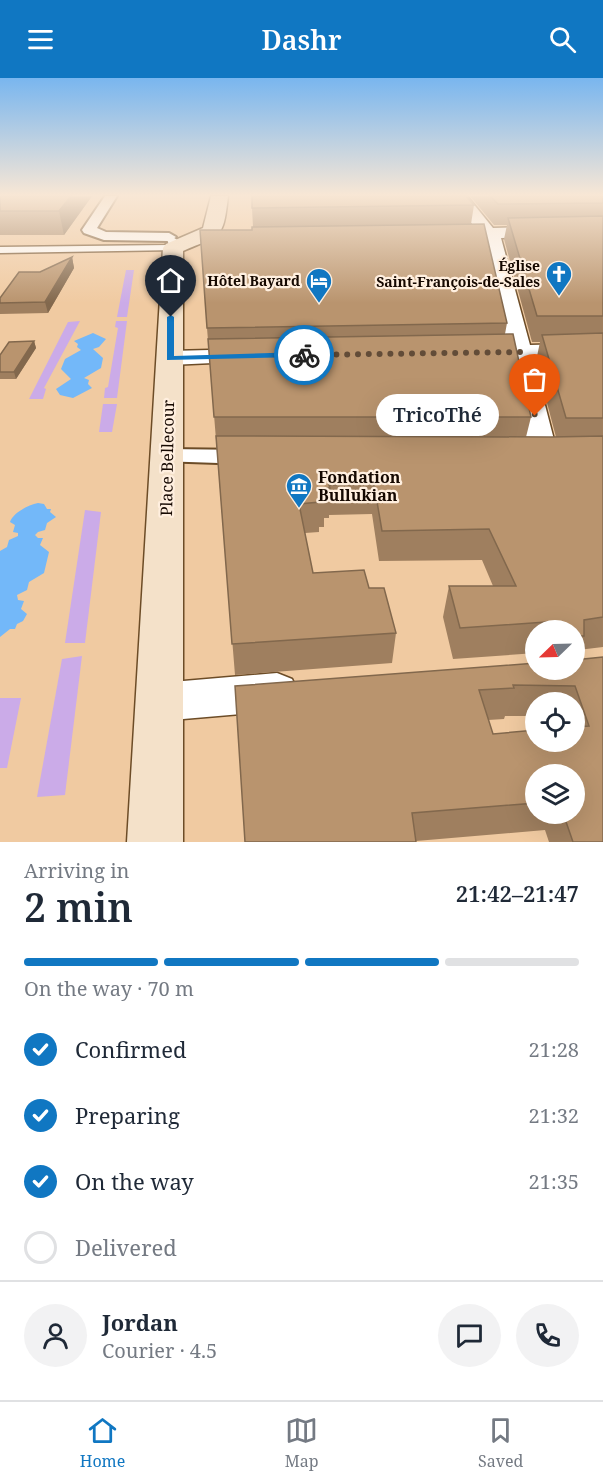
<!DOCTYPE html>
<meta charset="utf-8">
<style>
body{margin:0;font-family:"Noto Serif",serif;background:#f2f2f3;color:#1f2937;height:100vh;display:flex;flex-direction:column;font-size:22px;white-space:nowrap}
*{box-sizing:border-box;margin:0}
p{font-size:20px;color:#747a83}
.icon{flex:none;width:33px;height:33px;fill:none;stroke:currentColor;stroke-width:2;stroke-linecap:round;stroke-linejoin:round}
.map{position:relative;height:764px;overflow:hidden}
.details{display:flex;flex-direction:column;background:#fff;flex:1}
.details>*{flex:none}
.needle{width:39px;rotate:247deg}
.fabs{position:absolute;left:525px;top:542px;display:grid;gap:12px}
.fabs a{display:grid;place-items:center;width:60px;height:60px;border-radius:50%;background:#fff;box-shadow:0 6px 24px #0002;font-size:30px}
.pin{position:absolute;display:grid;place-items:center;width:51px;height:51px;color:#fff;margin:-62px -26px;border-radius:50% 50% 50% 0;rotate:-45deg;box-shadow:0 0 6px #0007}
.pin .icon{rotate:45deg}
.courier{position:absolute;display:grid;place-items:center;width:60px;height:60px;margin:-30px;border:4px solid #1077c2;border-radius:50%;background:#fff;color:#222;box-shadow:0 2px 8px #0007}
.bubble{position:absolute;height:42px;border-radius:21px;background:#fff;box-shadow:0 6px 24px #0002;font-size:20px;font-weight:600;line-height:42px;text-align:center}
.headline em{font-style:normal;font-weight:600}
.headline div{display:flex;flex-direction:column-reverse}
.headline{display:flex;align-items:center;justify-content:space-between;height:102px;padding:0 24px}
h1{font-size:39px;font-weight:600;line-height:45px}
.bar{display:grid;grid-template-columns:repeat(4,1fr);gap:9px 6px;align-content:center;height:72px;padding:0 24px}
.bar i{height:8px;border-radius:4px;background:#e0e1e3}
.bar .current{background:#1077c2}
.bar p{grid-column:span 4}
.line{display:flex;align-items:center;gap:15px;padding:0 24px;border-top:2px solid #e0e1e3}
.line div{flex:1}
.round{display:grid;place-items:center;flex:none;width:63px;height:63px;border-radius:32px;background:#f2f2f3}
ol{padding:0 24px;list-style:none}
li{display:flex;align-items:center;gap:18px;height:66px}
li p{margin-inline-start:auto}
li .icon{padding:6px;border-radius:50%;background:#1077c2;color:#fff;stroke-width:4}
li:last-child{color:#747a83}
li i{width:33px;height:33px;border:3px solid #e0e1e3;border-radius:50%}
header{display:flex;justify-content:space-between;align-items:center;height:78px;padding:0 24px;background:#1077c2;color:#fff;font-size:27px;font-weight:600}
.tab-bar{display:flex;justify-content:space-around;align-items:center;height:84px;border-top:2px solid #e0e1e3;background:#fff;font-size:16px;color:#747a83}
.tab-bar a{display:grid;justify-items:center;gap:3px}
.tab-bar .current{color:#1077c2}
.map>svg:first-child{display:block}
.green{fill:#cbabe8}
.water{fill:#73b8f9}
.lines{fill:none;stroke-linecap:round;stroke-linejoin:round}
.service-casing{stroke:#6c4c27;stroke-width:3}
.pedestrian-casing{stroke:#6c4c27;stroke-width:4}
.minor-casing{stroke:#6c4c27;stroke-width:3}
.secondary-casing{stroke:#6c4c27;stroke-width:3}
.service{fill:#fff;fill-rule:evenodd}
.pedestrian{fill:#fff;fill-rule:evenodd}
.minor{fill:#fff;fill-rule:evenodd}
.secondary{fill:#f4e1c9;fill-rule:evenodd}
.wall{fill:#9f7f5f;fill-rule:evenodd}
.shaded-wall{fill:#82684d}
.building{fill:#b9946e;stroke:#82684d;stroke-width:1.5;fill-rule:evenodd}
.route{fill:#1077c2}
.done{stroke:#624c38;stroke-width:6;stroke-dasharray:0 10.8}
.labels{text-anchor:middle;stroke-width:4.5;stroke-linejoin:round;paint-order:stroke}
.far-poi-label{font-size:14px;font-weight:bold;fill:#150800;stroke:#ffefdf;text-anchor:end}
.street-label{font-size:16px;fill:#150800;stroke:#ffefdf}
.poi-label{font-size:16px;font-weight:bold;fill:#150800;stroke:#ffefdf;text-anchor:start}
</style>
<header><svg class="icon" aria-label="menu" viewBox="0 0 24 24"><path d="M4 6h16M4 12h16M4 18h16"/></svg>Dashr<svg class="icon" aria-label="search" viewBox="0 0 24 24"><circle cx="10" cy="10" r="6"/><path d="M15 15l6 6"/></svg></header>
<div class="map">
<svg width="603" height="764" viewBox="0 0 603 764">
<rect width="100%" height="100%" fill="#f0caa1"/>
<!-- green -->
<g class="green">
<path d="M 126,192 L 134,192 L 127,239 L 117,239 Z"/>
<path d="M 80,243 L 44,310 L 46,311 L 43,321 L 29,321 L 68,244 Z"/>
<path d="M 116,243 L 127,243 L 117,320 L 104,320 L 105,310 L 108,309 L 118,250 L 115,249 Z"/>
<path d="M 103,326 L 117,326 L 112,354 L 99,354 Z"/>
<path d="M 85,432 L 101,434 L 85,565 L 65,565 Z"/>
<path d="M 82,578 L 65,717 L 37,719 L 62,581 Z"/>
<path d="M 0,620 L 21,620 L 7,690 L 0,690 Z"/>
</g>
<!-- water -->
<g class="water">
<path d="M 93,255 L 106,261 L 99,269 L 93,271 L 103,280 L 101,290 L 84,300 L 89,302 L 88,306 L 92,310 L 73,320 L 60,317 L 56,311 L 71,301 L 61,291 L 65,281 L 81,272 L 77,269 L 78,266 L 74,263 Z"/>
<path d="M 38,425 L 44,426 L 47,431 L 51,431 L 50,434 L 56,439 L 47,445 L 45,452 L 38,454 L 35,457 L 38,460 L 43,460 L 40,467 L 49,474 L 44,495 L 29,504 L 27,512 L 17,517 L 18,522 L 24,523 L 21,531 L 27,536 L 23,543 L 17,546 L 15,551 L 10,551 L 0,559 L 0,473 L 7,469 L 9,462 L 18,458 L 18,455 L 13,454 L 15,447 L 10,444 C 13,435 28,427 38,425 Z"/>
</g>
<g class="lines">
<!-- service casing -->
<g class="service-casing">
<path id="service" d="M 171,158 L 179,163 L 176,172 L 0,175 L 0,169 L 169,167 L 167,161 Z"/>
</g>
<!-- pedestrian casing -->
<g class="pedestrian-casing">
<g id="pedestrian">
<path d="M 105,118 L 117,118 L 97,150 L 106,154 L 169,155 L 176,159 L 169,163 L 104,162 L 84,155 L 82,152 Z"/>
<path d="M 167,371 L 248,372 L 256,374 L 259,379 L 256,384 L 248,386 L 159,383 L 156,378 L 159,373 Z"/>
</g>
</g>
<!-- minor casing -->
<g class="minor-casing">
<g id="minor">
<path d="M 451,118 L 467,118 L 493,150 L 603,147 L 603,157 L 501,160 L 530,267 L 603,265 L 603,279 L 533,281 L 558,377 L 554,383 L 543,386 L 532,383 L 528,377 L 509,281 L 477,282 L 468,280 L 465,275 L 468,270 L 506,267 L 485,163 L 483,160 L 439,160 L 436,156 L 439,152 L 475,150 Z"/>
<path d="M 249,271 L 258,273 L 261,278 L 258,283 L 170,287 L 161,285 L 158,280 L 161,275 L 170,273 Z"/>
<path d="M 277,595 L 292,601 L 298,614 L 292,627 L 277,633 L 160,643 L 145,638 L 138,624 L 145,610 L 160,605 Z"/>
</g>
</g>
<!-- secondary casing -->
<g class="secondary-casing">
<path id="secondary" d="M 211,118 L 228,118 C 223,162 222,156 183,173 L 183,764 L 127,764 L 163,170 L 166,166 L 203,150 Z"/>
</g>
<!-- service -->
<use href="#service" class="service"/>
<!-- pedestrian -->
<use href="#pedestrian" class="pedestrian"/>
<!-- minor -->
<use href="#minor" class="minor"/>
<!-- secondary -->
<use href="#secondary" class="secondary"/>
</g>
<!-- wall -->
<g class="wall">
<path d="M 0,118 L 92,118 L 64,157 L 0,157 Z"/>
<path d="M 470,118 L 603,118 L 603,569 L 578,572 L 575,582 L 603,579 L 603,764 L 549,764 L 545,752 L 416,763 L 235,608 L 574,591 L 574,552 L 536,552 L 536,575 L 453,581 L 443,539 L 449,508 L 493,508 L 482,482 L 379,483 L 372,436 L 329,437 L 329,440 L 324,440 L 324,449 L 319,449 L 319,454 L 305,455 L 313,495 L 369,510 L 396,555 L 392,585 L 235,597 L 207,250 L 252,152 L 253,149 L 252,130 L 474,127 L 471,146 L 507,245 L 505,256 L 531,339 L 526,359 L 556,359 L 536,283 L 540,264 L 532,264 L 504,161 L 507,147 L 494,147 ZM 536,624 L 574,624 L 574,663 L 493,656 L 488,642 L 504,641 L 505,638 L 536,638 ZM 536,696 L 574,735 L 536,735 Z"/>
<path d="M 72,179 L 74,190 L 48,235 L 0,236 L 0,220 L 40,194 Z"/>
<path d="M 34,263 L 36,270 L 16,301 L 0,301 L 0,277 Z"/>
</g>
<!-- shaded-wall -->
<g class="shaded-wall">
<path d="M 71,118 L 92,118 L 64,157 L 59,133 Z"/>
<path d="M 72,179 L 74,190 L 48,235 L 45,224 Z"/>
<path d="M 34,263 L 36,270 L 16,301 L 14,294 Z"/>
</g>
<!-- building -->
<g class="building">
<path d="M 0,118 L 71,118 L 59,133 L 0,133 Z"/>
<path d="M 252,118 L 466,118 L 474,127 L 252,130 Z"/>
<path d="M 490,118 L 603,118 L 603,125 L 498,126 Z"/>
<path d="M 603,138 L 603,238 L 537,238 L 508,140 Z"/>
<path d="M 484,146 L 507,245 L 207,250 L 200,152 L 252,152 L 252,149 Z"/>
<path d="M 72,179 L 45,224 L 0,225 L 0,220 L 19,194 L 40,194 Z"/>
<path d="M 603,255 L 603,340 L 566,340 L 542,257 Z"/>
<path d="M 513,256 L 531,339 L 214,339 L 208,261 Z"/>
<path d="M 34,263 L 14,294 L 0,294 L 0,277 L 9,264 Z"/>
<path d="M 216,358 L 551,359 L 603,358 L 603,539 L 584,542 L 584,558 L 574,558 L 574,552 L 549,552 L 549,546 L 546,544 L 460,550 L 449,508 L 516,508 L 489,451 L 382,453 L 374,406 L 329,407 L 330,410 L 322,410 L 325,419 L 319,419 L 320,424 L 299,426 L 313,495 L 364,492 L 369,510 L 384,510 L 396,555 L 232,566 Z"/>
<path d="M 603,579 L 603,764 L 573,764 L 563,735 L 574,735 L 574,696 L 536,696 L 536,725 L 412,735 L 416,764 L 245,764 L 235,608 L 536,585 L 536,591 L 574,591 L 574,582 ZM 513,607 L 575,608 L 589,648 L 574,649 L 574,663 L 536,663 L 536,652 L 493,656 L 479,612 L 514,610 Z"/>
</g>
<!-- sky -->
<linearGradient id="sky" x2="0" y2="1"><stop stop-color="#79b6ef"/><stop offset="0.52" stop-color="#f8e7d5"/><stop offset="1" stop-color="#f8e7d5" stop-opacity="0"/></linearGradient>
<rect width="603" height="225" fill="url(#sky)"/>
<!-- route -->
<path class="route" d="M 171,237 L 174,239 L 174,278 L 304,274 L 308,277 L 304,279 L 167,282 L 167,239 Z"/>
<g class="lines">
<!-- done -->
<path class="done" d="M 304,277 L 521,274 L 535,338"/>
</g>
<!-- icons -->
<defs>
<g id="church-pin" transform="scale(1.35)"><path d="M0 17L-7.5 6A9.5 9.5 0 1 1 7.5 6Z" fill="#1077c2" stroke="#ffefdf"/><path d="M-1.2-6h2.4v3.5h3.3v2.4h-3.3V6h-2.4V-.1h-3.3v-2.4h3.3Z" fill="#fff"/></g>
<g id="hotel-pin" transform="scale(1.35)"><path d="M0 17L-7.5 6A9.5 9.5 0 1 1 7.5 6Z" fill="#1077c2" stroke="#ffefdf"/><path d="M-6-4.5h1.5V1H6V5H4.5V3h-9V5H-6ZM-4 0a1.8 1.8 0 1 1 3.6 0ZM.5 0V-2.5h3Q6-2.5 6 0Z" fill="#fff"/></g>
<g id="museum-pin" transform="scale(1.35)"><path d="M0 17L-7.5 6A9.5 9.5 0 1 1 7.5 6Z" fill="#1077c2" stroke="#ffefdf"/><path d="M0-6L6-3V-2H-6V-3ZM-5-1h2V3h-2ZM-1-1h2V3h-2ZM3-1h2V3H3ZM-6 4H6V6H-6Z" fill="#fff"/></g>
</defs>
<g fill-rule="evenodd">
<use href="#church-pin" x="559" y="196"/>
<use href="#hotel-pin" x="319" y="203"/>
<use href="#museum-pin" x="299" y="408"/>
</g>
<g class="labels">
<!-- far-poi labels -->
<g class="far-poi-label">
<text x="540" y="193">Église<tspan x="540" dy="16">Saint-François-de-Sales</tspan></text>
<text x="300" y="208">Hôtel Bayard</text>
</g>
<!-- street labels -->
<g class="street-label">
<text transform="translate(167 380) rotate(-89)" y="6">Place Bellecour</text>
</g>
<!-- poi labels -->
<g class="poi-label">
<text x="318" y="405">Fondation<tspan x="318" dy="18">Bullukian</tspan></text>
</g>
</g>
</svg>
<div class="fabs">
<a><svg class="needle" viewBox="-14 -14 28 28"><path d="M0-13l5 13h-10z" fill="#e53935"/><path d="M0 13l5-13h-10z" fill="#747a83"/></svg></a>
<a><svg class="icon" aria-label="locate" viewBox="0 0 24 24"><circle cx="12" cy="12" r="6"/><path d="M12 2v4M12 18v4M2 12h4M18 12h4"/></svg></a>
<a><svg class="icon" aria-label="layers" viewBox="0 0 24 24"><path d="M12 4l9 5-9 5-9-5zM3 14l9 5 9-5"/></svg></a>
</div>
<div class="pin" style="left:535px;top:338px;background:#ea580c"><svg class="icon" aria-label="bag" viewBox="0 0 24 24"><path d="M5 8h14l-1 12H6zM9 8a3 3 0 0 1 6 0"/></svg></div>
<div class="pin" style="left:171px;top:239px;background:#1f2937"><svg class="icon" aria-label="home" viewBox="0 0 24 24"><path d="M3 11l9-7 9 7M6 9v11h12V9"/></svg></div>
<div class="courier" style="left:304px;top:277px"><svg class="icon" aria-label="bike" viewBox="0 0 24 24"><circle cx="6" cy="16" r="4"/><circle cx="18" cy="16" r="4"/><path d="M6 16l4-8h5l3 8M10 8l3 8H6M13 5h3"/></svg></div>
<div class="bubble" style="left:376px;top:316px;width:123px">TricoThé</div>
</div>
<section class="details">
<div class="headline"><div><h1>2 min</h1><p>Arriving in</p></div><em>21:42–21:47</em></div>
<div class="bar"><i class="current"></i><i class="current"></i><i class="current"></i><i></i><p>On the way · 70 m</p></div>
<ol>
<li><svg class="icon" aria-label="check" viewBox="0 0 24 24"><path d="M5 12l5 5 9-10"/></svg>Confirmed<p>21:28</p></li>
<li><svg class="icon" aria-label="check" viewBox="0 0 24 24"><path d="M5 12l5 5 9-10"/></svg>Preparing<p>21:32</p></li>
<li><svg class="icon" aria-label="check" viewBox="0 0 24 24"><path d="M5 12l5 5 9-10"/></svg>On the way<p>21:35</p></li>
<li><i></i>Delivered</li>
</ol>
<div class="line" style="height:108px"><a class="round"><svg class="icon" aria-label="person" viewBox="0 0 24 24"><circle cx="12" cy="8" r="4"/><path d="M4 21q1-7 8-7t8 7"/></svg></a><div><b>Jordan</b><p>Courier · 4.5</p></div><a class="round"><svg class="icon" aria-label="chat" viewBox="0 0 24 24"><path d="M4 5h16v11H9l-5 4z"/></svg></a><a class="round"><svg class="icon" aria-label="phone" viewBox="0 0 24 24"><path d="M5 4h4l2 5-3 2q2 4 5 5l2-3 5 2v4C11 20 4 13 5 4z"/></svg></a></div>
</section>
<nav class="tab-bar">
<a class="current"><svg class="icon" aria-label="home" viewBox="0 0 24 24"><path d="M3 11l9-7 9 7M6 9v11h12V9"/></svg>Home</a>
<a><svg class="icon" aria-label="map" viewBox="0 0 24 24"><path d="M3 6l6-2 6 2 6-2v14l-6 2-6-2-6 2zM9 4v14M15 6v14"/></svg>Map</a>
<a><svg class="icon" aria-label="saved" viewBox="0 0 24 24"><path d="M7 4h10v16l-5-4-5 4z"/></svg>Saved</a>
</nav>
